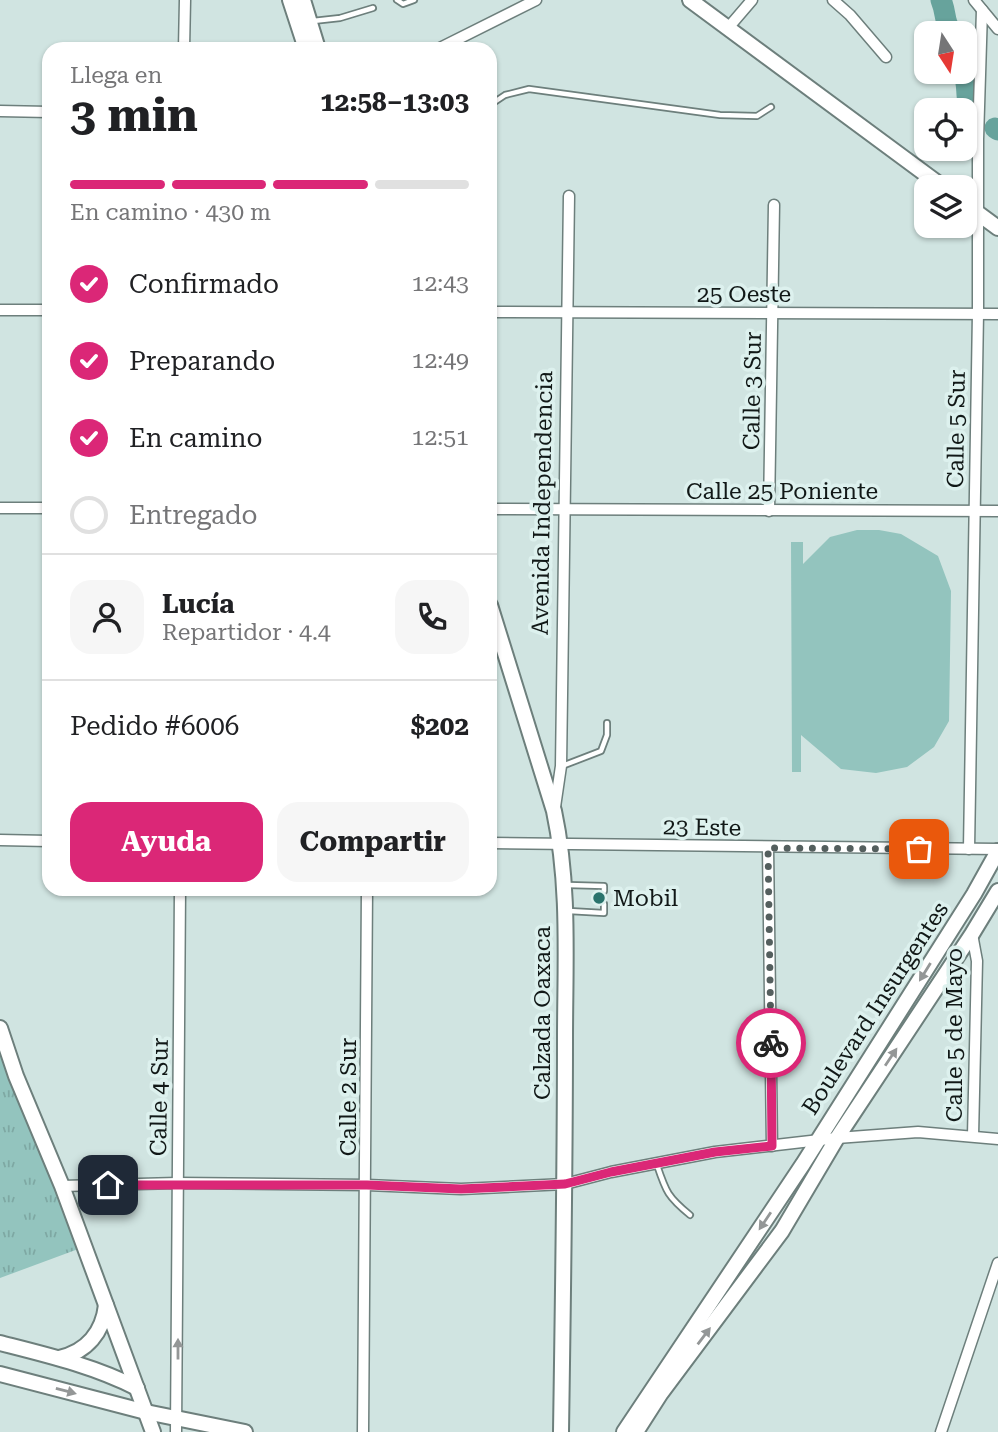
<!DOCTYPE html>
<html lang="es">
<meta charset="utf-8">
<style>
body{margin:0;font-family:"Roboto Serif",serif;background:#f6f6f6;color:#202124;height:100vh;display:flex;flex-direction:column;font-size:26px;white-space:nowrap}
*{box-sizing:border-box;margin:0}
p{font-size:23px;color:#757577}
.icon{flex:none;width:38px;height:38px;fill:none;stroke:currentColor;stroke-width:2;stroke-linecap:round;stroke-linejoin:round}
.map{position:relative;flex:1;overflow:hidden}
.panel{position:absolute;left:42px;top:42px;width:455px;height:854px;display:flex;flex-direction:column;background:#fff;border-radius:21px;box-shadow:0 2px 5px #0004}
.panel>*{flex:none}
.needle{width:46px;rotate:168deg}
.buttons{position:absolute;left:914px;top:21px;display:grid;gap:14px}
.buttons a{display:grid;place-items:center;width:63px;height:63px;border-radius:14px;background:#fff;box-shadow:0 2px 5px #0004;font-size:35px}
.pin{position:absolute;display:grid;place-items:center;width:60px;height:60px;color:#fff;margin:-30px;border-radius:14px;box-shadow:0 4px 10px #0006}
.courier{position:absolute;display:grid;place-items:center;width:70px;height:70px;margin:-35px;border:5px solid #db2777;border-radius:50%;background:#fff;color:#222;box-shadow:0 2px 9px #0007}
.summary em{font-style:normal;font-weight:700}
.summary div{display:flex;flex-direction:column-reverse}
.summary{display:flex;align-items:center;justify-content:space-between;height:119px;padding:0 28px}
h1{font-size:46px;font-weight:700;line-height:52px}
.bar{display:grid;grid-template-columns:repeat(4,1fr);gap:10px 7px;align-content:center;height:84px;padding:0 28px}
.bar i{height:9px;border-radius:5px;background:#e0e0e0}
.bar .active{background:#db2777}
.bar p{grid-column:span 4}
.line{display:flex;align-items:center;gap:18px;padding:0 28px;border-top:2px solid #e0e0e0}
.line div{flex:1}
.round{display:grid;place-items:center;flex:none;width:74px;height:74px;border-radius:21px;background:#f6f6f6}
ol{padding:0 28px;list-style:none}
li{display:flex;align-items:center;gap:21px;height:77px}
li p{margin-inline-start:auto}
li .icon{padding:7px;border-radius:50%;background:#db2777;color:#fff;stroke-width:4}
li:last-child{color:#757577}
li i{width:38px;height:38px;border:4px solid #e0e0e0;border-radius:50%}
.primary-button{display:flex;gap:14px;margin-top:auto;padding:14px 28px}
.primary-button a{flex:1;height:80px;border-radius:21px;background:#db2777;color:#fff;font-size:28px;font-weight:700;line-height:80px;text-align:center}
.primary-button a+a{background:#f6f6f6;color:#202124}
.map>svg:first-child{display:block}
.park{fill:url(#park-tufts)}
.pitch{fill:#93c4be}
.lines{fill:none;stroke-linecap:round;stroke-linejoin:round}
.river{stroke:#67a39c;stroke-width:21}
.lane-casing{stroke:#6d7f7c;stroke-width:8}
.street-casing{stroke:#6d7f7c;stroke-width:13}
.secondary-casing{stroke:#6d7f7c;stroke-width:18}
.primary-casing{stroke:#6d7f7c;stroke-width:18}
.lane{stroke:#fff;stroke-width:4.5}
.street{stroke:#fff;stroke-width:10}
.secondary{stroke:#fff;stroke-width:14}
.primary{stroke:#fff;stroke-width:14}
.oneway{fill:#949797}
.done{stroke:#545f5e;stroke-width:7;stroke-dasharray:0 12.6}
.route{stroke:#db2777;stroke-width:9}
.poi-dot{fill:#2a736c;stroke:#ddf1ee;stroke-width:2.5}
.labels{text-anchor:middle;stroke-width:7;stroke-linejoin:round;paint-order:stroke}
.street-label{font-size:23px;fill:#111817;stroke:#ddf1ee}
.poi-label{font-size:23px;fill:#111817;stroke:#ddf1ee;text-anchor:start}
</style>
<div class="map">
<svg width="998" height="1432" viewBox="0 0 998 1432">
<defs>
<pattern id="park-tufts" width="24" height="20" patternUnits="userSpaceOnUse" patternTransform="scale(1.75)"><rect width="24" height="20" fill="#93c4be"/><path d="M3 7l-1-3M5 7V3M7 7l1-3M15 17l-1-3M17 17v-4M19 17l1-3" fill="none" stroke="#7ea8a3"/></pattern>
</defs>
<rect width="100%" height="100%" fill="#d0e4e1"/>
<!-- park -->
<path class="park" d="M 0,1046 L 81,1248 L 0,1278 Z"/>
<!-- pitch -->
<path class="pitch" d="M 857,530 L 879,530 L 901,534 L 938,556 L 951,591 L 949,721 L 934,747 L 907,767 L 876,773 L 841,769 L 801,735 L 801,772 L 792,772 L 791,542 L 803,542 L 803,564 L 830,537 Z"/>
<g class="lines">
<!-- river -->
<g class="river">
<path d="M 941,0 C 947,14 943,22 953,33"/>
<path d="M 963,72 C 970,87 963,100 973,112"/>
<path d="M 995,128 L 998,130"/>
</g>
<!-- lane casing -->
<g class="lane-casing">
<g id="lane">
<path d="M 397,0 L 403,4 L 414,0"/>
<path d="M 313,21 L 340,18 L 373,8"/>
<path d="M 490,105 L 505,95 L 529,89 L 720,115 L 757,116 L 771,107"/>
<path d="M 562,766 L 601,751 L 607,735 L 607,723"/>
<path d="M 568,885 L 604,886 L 604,891"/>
<path d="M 569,911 L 604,913 L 604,904"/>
<path d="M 657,1165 C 666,1192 668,1197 690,1215"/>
</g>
</g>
<!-- street casing -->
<g class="street-casing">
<g id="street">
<path d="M 833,0 L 850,15 L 886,57"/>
<path d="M 974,0 L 998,29"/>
<path d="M 728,28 L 752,0"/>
<path d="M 184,49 L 185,0"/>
<path d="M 438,49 L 536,0"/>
<path d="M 0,111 L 49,112"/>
<path d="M 0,310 L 49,310"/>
<path d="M 490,312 L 998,314"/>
<path d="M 0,508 L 49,508"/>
<path d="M 490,509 L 998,511"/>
<path d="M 769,511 L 774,205"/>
<path d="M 555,807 L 561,766 L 569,196"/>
<path d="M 0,840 L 49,841"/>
<path d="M 490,843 L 998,849"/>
<path d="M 768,848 L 772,1146"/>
<path d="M 969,849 L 978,313 L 978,139 L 982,10"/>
<path d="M 972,934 L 977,961 L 973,1136"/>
<path d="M 62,1186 L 177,1183 L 367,1185 L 461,1189 L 565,1184 L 611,1172 L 715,1152 L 837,1138 L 918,1132 L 998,1139"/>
<path d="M 176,1432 L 180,889"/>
<path d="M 363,1432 L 367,889"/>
<path d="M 941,1432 L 998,1263"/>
</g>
</g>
<!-- secondary casing -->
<g class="secondary-casing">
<g id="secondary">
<path d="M 690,0 L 943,187"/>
<path d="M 964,203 L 998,228"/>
<path d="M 0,1028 L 16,1076 L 62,1186 L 153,1432"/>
<path d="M 0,1343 C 47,1355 94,1366 137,1388"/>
<path d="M 59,1358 C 87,1352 103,1332 106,1305"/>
<path d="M 0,1374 L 146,1412 L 245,1432"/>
<path d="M 624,1432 L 803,1164 L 974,894 L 998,851"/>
<path d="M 636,1432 L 661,1393 L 782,1231 L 837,1138 L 972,934 L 998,891"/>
</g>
</g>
<!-- primary casing -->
<g class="primary-casing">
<g id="primary">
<path d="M 290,0 L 306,49"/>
<path d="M 303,0 L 318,49"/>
<path d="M 490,605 L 554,811 C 570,886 565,963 565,1039 C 565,1170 563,1301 561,1432"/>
</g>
</g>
<!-- lane -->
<use href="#lane" class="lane"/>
<!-- street -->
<use href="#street" class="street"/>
<!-- secondary -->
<use href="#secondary" class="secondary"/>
<!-- primary -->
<use href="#primary" class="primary"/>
</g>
<!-- one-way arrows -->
<defs><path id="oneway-solid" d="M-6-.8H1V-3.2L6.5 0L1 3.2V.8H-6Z" transform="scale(1.75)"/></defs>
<g class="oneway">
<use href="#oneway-solid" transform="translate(925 972) rotate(122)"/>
<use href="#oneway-solid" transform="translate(891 1057) rotate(-56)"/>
<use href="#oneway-solid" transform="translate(765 1221) rotate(124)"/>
<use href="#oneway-solid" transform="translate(704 1336) rotate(-53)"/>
<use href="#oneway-solid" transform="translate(178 1349) rotate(-90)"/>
<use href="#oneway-solid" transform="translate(66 1391) rotate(15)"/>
</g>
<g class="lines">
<!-- done -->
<path class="done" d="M 771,1043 L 768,848 L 919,849"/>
<!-- route -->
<path class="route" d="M 108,1185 L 367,1185 L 461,1189 L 565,1184 L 611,1172 L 715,1152 L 772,1146 L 771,1043"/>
</g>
<!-- markers -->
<circle class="poi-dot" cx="599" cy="898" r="7"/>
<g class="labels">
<!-- street labels -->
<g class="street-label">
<text x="744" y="302">25 Oeste</text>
<text transform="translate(752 391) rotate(-89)" y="8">Calle 3 Sur</text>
<text transform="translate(956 429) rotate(-89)" y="8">Calle 5 Sur</text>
<text x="782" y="499">Calle 25 Poniente</text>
<text transform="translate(542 503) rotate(-89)" y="8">Avenida Independencia</text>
<text transform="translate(702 827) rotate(1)" y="8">23 Este</text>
<text transform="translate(875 1008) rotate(-57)" y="8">Boulevard Insurgentes</text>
<text transform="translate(542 1013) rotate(-90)" y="8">Calzada Oaxaca</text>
<text transform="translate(954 1035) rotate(-90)" y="8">Calle 5 de Mayo</text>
<text transform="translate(159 1097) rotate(-89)" y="8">Calle 4 Sur</text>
<text transform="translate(348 1097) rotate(-90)" y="8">Calle 2 Sur</text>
</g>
<!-- poi labels -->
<g class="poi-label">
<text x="613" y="906">Mobil</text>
</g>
</g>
</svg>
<div class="buttons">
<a><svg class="needle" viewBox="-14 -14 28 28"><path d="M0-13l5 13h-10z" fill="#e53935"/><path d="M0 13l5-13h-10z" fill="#757577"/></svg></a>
<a><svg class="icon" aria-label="locate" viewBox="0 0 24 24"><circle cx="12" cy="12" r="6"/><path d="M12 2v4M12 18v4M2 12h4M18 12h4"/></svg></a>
<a><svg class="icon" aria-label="layers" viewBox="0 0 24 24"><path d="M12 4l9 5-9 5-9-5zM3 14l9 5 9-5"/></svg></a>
</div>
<div class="pin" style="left:919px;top:849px;background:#ea580c"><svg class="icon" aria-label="bag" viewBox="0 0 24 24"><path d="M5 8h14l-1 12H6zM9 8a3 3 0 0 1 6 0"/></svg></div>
<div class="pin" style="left:108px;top:1185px;background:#1f2937"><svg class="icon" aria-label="home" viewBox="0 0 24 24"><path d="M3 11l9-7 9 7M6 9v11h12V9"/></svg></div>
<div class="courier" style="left:771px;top:1043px"><svg class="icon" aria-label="bike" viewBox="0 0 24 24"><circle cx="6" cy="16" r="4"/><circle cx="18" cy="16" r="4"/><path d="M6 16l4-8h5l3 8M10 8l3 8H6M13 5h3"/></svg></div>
<section class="panel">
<div class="summary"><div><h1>3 min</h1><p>Llega en</p></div><em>12:58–13:03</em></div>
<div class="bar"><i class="active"></i><i class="active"></i><i class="active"></i><i></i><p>En camino · 430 m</p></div>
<ol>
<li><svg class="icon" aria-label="check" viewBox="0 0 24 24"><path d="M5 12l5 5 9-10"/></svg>Confirmado<p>12:43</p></li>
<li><svg class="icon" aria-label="check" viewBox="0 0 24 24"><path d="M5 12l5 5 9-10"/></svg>Preparando<p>12:49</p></li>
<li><svg class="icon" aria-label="check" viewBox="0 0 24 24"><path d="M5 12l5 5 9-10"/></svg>En camino<p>12:51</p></li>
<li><i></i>Entregado</li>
</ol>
<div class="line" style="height:126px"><a class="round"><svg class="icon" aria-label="person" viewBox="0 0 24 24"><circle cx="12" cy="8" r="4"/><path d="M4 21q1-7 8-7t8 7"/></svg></a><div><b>Lucía</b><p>Repartidor · 4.4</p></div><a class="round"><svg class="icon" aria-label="phone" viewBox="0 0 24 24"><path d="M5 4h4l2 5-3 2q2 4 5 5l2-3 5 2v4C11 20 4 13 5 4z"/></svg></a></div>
<div class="line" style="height:91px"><div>Pedido #6006</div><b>$202</b></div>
<div class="primary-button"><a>Ayuda</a><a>Compartir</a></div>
</section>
</div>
